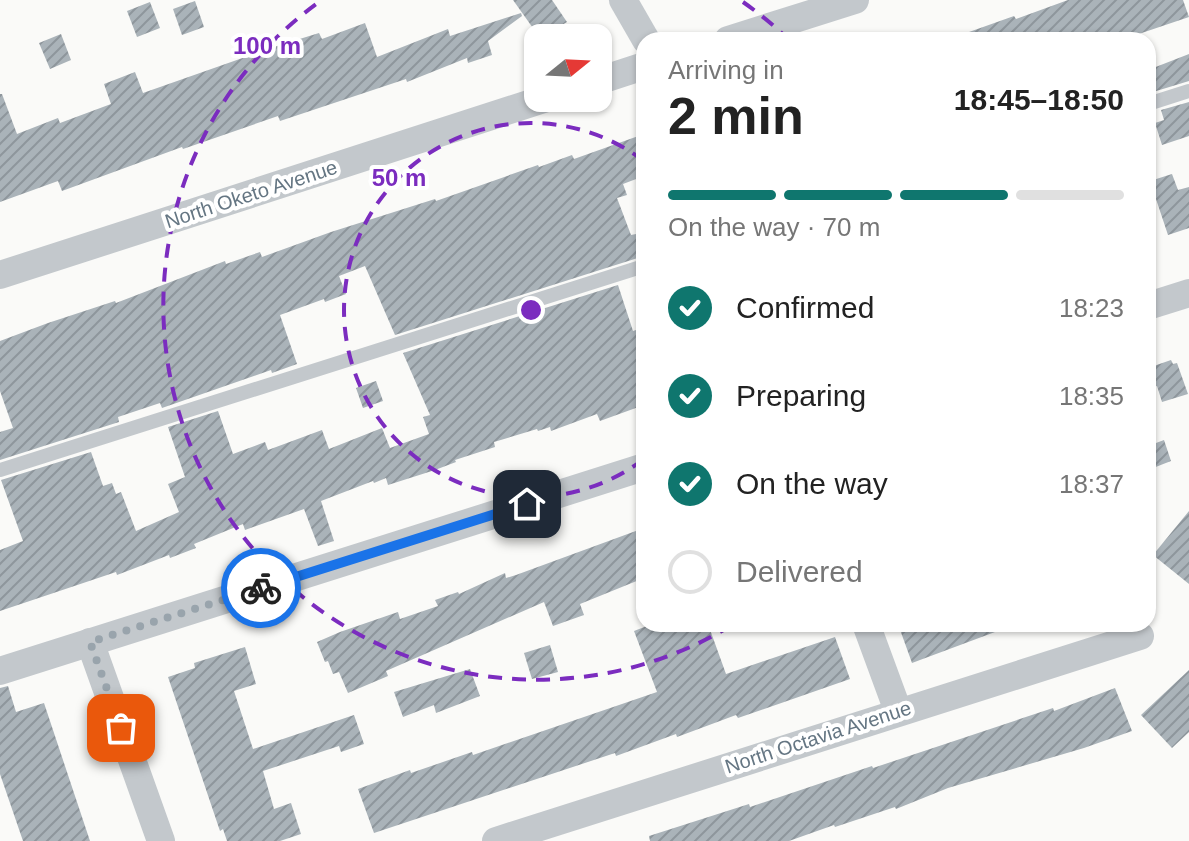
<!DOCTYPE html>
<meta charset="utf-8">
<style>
body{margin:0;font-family:Helvetica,sans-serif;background:#f2f2f2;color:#222;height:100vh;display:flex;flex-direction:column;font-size:30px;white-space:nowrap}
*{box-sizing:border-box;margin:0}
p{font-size:26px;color:#767676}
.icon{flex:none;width:44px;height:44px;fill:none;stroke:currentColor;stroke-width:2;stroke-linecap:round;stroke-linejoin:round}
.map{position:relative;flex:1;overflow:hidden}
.drawer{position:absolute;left:636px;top:32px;width:520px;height:600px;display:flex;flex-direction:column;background:#fff;border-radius:24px;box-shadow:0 2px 6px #0004}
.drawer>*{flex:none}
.needle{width:52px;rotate:72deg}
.buttons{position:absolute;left:524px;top:24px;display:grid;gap:16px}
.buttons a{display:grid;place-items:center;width:88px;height:88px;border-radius:16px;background:#fff;box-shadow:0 2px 6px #0004;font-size:40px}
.pin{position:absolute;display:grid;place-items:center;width:68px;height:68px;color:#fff;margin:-34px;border-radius:16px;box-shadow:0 4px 12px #0006}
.courier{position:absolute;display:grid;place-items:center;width:80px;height:80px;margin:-40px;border:6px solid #1a73e8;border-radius:50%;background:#fff;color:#222;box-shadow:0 2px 10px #0007}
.head em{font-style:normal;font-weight:800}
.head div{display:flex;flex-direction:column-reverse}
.head{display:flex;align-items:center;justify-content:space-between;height:136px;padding:0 32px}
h1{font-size:52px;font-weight:800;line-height:60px}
.bar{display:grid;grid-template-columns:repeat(4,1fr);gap:12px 8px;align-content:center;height:96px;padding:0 32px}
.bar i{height:10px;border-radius:6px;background:#e0e0e0}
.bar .on{background:#0f766e}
.bar p{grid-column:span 4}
ol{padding:0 32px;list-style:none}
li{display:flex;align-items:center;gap:24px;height:88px}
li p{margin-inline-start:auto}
li .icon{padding:8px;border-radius:50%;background:#0f766e;color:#fff;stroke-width:4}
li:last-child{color:#767676}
li i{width:44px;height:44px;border:4px solid #e0e0e0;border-radius:50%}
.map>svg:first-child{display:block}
.building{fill:url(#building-hatch)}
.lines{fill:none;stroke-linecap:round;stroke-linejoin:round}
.service{stroke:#c3c8cc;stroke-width:14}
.minor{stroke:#c3c8cc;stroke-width:28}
.done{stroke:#99a4ac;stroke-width:8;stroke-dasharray:0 14.4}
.route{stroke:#1a73e8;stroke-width:10}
.ring{fill:none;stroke:#7b2cbf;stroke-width:4;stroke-dasharray:14 10}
.labels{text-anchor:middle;stroke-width:8;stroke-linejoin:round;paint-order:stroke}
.street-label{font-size:20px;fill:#657683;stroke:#fff}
.centre{fill:#7b2cbf;stroke:#fff;stroke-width:4}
.ring-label{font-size:24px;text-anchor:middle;font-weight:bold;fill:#7b2cbf;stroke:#fff;stroke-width:8;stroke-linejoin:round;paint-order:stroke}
</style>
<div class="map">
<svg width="1189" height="841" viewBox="0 0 1189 841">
<defs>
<pattern id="building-hatch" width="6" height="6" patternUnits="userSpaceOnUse" patternTransform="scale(2)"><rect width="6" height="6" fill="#aab3b9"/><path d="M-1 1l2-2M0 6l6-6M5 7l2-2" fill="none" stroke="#8e969c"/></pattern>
</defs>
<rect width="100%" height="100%" fill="#fafaf8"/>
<!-- building -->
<g class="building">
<path d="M 513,0 L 552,0 L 567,22 L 540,38 Z"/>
<path d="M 1068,0 L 1183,0 L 1189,17 L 1121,40 L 955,40 L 955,37 L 1014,16 L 1016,19 Z"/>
<path d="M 195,1 L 204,27 L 182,35 L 173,9 Z"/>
<path d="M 150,2 L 160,28 L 137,37 L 127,11 Z"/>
<path d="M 521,13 L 522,16 L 488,41 L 492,55 L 468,63 L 467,58 L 407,82 L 406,79 L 280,121 L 278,116 L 183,149 L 182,147 L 62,191 L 58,181 L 0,202 L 0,94 L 2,94 L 17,134 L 58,118 L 60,123 L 111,104 L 104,84 L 135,72 L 143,93 L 277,46 L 319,33 L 322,39 L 365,23 L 377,57 L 448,29 L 450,36 Z"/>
<path d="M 61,34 L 71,60 L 50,69 L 39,43 Z"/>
<path d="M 1189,54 L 1189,81 L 1153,92 L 1148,70 Z"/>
<path d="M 1189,102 L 1189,136 L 1162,145 L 1155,123 L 1164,120 L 1161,110 Z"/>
<path d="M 644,134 L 644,176 L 623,184 L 627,195 L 617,198 L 631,235 L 636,234 L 644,256 L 395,335 L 365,266 L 339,276 L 346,294 L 325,302 L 324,299 L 280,315 L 297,364 L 272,373 L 271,370 L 162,408 L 160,403 L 118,417 L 119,422 L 0,460 L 0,432 L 13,428 L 0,391 L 0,341 L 48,323 L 115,301 L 116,303 L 225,261 L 226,264 L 260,252 L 262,257 L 331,232 L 435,199 L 436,201 L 538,165 L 539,167 L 572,155 L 574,159 Z"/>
<path d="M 1172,174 L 1178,190 L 1189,187 L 1189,228 L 1168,235 L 1150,181 Z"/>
<path d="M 618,285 L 633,331 L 636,330 L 644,351 L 644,405 L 600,421 L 597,414 L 551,431 L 550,427 L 538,431 L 537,429 L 494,442 L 495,447 L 455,460 L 456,462 L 435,470 L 388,485 L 386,478 L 374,483 L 373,481 L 321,501 L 334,541 L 318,546 L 304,509 L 245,530 L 243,524 L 194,544 L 196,548 L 170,558 L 169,555 L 117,575 L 116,572 L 0,611 L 0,550 L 23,541 L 1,480 L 91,452 L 103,486 L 112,483 L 116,494 L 121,492 L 136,531 L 179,512 L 168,484 L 185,477 L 168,427 L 218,411 L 233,454 L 265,442 L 268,450 L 322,430 L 329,449 L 382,428 L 390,448 L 429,434 L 423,417 L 430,415 L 403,353 Z"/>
<path d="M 1171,360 L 1173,364 L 1177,363 L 1188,394 L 1162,402 L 1157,386 L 1152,388 L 1148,368 Z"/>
<path d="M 376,381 L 383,401 L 363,408 L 356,388 Z"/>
<path d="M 1164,440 L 1171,461 L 1148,470 L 1148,446 Z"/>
<path d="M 1189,511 L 1189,584 L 1153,555 Z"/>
<path d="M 644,528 L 644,578 L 580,604 L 584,615 L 553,626 L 544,602 L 386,671 L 388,676 L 348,693 L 339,672 L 333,674 L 328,661 L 325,662 L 317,642 L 340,632 L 398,612 L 400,619 L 438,606 L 435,600 L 458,592 L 459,594 L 505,573 L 506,578 L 516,575 Z"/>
<path d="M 652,624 L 708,624 L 726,674 L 835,637 L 850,679 L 738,718 L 736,715 L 677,737 L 676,734 L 616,756 L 615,753 L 374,833 L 358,789 L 410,770 L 411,773 L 472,752 L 473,755 L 657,692 L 634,631 Z"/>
<path d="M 898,624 L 1011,624 L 1011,626 L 912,663 Z"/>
<path d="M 550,645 L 558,672 L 532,679 L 524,653 Z"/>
<path d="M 245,647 L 256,684 L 234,691 L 253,749 L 354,715 L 364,744 L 341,752 L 339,746 L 263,771 L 274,809 L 291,803 L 301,834 L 280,841 L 227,841 L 223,829 L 220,831 L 168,677 L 195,668 L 194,663 Z"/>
<path d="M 470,669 L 480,696 L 436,713 L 434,705 L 403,717 L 394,692 Z"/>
<path d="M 1189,670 L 1189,732 L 1172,748 L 1141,715 Z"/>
<path d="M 8,686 L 16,712 L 44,703 L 90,841 L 23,841 L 0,774 L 0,688 Z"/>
<path d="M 1115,688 L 1132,731 L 1084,748 L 948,788 L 896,809 L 895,807 L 835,827 L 834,825 L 789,841 L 650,841 L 649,836 L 749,804 L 750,807 L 872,766 L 873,768 L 1053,708 L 1054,711 Z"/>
</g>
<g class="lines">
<!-- service -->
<g class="service">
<path d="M 1148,104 L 1189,91"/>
<path d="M 0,470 L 644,266"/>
</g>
<!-- minor -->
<g class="minor">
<path d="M 623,0 L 646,40"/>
<path d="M 728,40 L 855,0"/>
<path d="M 598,81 L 644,66"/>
<path d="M 0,275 L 547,98"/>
<path d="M 1148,306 L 1189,293"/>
<path d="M 866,624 L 898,711"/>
<path d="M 90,642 L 161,841"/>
<path d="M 0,671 L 644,467"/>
<path d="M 496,841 L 1140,636"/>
</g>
</g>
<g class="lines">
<!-- done -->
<path class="done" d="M 121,728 L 90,642 L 261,588"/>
<!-- route -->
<path class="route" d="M 261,588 L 527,504"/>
</g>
<!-- distance rings -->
<g class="ring">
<path d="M644 459A187 187 0 1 1 644 161"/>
<path d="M732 625A374 374 0 0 1 319 2M743 2A374 374 0 0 1 788 39"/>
</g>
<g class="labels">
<!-- street labels -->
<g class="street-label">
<text transform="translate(251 194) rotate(-18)" y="7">North Oketo Avenue</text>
<text transform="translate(818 737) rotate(-18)" y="7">North Octavia Avenue</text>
</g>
</g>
<circle cx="531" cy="310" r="12" class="centre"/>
<g class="ring-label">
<text x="267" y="54">100 m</text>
<text x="399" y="186">50 m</text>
</g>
</svg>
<div class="buttons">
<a><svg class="needle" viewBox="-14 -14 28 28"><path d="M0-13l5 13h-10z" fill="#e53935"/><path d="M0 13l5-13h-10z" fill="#767676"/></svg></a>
</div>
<div class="pin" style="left:121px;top:728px;background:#ea580c"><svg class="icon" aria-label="bag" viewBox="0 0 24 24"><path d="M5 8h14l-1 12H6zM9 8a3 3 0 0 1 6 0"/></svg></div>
<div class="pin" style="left:527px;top:504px;background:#1f2937"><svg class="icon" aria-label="home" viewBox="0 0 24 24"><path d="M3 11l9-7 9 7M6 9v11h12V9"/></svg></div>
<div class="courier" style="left:261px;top:588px"><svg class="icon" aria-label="bike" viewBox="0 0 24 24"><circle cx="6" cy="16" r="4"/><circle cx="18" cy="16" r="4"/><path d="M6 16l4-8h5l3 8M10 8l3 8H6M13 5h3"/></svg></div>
<section class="drawer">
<div class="head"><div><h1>2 min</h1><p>Arriving in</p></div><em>18:45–18:50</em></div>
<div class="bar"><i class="on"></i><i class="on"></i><i class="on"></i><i></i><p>On the way · 70 m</p></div>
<ol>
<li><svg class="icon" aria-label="check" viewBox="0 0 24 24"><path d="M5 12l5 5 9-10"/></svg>Confirmed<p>18:23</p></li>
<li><svg class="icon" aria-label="check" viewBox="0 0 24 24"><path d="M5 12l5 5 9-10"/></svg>Preparing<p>18:35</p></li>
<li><svg class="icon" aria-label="check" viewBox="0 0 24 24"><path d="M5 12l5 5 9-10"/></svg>On the way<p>18:37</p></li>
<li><i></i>Delivered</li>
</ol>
</section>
</div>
